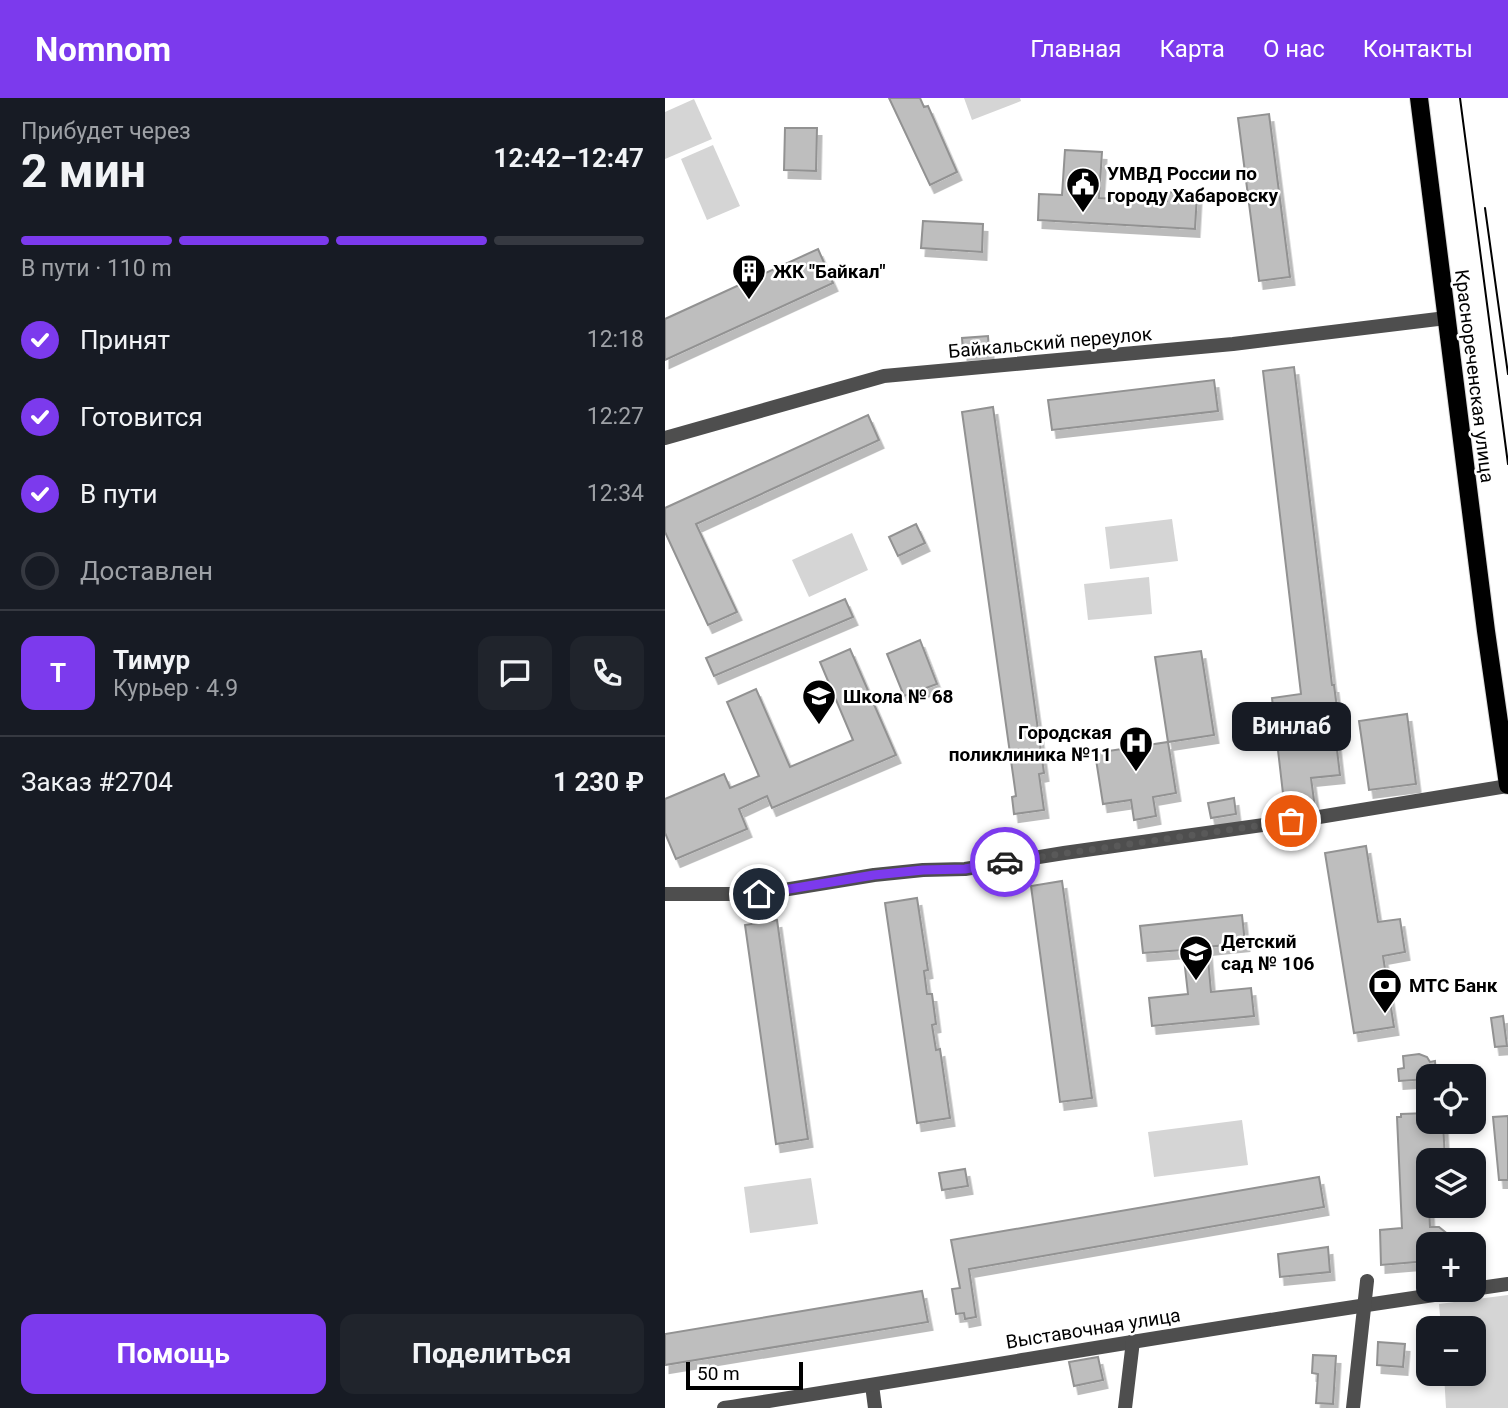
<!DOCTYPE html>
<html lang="ru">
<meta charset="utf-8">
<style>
body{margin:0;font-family:Roboto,sans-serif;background:#20242c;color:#f1f3f6;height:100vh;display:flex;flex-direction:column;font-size:26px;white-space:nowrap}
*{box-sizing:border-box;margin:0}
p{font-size:23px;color:#9ea1a6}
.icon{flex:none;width:38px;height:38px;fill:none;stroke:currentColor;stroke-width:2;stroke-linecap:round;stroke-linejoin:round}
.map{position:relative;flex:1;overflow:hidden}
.drawer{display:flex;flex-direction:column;background:#171b24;width:665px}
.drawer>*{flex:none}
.buttons{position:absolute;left:751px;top:966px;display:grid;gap:14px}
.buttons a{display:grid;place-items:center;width:70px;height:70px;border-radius:14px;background:#171b24;box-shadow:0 4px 10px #0003;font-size:35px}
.scale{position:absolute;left:21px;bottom:18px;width:117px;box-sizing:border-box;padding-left:7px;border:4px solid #000;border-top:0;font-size:19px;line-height:24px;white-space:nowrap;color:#000;-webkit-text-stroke:5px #fff;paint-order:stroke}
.pin{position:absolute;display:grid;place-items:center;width:60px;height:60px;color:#fff;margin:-30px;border:4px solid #fff;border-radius:50%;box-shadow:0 2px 7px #0007}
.courier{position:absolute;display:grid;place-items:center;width:70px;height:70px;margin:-35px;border:5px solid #7c3aed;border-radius:50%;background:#fff;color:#222;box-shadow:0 2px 9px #0007}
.bubble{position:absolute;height:49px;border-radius:14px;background:#171b24;box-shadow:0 4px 10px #0003;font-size:23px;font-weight:700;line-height:49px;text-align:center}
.headline em{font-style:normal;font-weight:700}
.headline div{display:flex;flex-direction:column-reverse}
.headline{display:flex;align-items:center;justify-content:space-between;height:119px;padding:0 21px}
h1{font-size:46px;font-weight:700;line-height:52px}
.bar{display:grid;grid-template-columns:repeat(4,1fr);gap:10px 7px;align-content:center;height:84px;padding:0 21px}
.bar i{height:9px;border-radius:5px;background:#363941}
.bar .current{background:#7c3aed}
.bar p{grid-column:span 4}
.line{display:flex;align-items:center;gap:18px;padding:0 21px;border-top:2px solid #363941}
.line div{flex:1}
.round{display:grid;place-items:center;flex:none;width:74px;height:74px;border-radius:14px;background:#20242c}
ol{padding:0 21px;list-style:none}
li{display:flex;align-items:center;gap:21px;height:77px}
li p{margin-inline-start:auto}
li .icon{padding:7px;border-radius:50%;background:#7c3aed;color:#fff;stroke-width:4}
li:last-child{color:#9ea1a6}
li i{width:38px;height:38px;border:4px solid #363941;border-radius:50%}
.button{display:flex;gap:14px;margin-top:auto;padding:14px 21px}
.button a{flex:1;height:80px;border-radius:14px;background:#7c3aed;color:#fff;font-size:28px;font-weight:700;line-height:80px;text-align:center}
.button a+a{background:#20242c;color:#f1f3f6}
header{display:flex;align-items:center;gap:42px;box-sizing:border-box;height:98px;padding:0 35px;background:#7c3aed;color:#fff}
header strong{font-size:33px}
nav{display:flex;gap:38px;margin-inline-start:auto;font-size:24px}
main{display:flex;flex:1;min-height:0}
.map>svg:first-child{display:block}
.green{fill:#d5d5d5}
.building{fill:#bebebe;stroke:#929292;stroke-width:2;filter:url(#shadow)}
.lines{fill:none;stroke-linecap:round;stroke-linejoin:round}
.primary-casing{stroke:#dbdbdb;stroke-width:20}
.street{stroke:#4e4e4e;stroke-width:14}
.primary{stroke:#000;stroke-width:18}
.tram{stroke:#000;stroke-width:2}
.done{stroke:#595959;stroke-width:7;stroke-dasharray:0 12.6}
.route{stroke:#7c3aed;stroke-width:9}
.labels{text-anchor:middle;stroke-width:5;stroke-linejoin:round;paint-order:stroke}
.poi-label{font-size:19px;font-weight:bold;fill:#000;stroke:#fff;text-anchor:start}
.street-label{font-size:19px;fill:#000;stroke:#fff}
</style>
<header>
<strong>Nomnom</strong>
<nav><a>Главная</a><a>Карта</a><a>О нас</a><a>Контакты</a></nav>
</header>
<main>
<section class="drawer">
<div class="headline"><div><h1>2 мин</h1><p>Прибудет через</p></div><em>12:42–12:47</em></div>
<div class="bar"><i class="current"></i><i class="current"></i><i class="current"></i><i></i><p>В пути · 110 m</p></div>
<ol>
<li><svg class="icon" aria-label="check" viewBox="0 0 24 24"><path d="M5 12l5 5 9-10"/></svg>Принят<p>12:18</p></li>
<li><svg class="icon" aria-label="check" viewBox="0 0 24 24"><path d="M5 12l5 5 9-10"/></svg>Готовится<p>12:27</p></li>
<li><svg class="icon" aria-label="check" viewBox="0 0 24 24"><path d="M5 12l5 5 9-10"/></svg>В пути<p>12:34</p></li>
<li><i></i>Доставлен</li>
</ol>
<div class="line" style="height:126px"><b class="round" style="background:#7c3aed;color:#fff">Т</b><div><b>Тимур</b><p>Курьер · 4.9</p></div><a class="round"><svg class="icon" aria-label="chat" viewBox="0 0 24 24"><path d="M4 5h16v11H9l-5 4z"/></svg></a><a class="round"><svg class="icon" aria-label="phone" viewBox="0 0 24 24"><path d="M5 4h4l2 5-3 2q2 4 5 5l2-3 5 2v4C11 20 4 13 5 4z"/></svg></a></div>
<div class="line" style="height:91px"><div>Заказ #2704</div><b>1 230 ₽</b></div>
<div class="button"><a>Помощь</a><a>Поделиться</a></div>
</section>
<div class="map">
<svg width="843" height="1310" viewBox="0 0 843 1310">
<defs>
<filter id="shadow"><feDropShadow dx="4.5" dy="8" stdDeviation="0" flood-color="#0004"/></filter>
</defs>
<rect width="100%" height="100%" fill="#fff"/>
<!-- green -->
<g class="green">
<path d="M 299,0 L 355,0 L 356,3 L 307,22 Z"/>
<path d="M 29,1 L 47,41 L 0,61 L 0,14 Z"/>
<path d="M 48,47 L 75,108 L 42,122 L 16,61 Z"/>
<path d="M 507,421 L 513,463 L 445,471 L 440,429 Z"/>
<path d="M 187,435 L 203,472 L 144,499 L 127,462 Z"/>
<path d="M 484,479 L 487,516 L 423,522 L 419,486 Z"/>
<path d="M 577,1022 L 583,1067 L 489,1079 L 483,1034 Z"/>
<path d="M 146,1080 L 153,1126 L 85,1135 L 79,1089 Z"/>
<path d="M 843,1197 L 843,1310 L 781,1310 L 779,1276 L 808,1276 L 808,1230 L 776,1230 L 774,1206 Z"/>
</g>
<!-- building -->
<g class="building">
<path d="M 224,0 L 255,0 L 259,9 L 263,8 L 292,74 L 265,87 Z"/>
<path d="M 604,16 L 625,179 L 594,183 L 573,20 Z"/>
<path d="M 120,30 L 152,30 L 151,73 L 119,72 Z"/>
<path d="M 400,52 L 437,54 L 434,100 L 502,103 L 502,94 L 532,96 L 530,131 L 373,122 L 374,96 L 397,97 Z"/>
<path d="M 258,123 L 318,126 L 317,154 L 256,150 Z"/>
<path d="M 153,151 L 168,185 L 0,262 L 0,221 Z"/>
<path d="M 323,238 L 324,252 L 298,254 L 297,240 Z"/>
<path d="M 629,269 L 667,587 L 669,587 L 673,618 L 668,618 L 675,677 L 646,680 L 650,710 L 620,713 L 607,600 L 636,596 L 598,273 Z"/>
<path d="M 549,282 L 553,313 L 387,332 L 383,302 Z"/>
<path d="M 328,309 L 379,675 L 374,676 L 379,712 L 349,716 L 347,699 L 351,698 L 297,314 Z"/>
<path d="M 203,317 L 214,342 L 31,426 L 72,514 L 43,527 L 0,434 L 0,410 Z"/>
<path d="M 251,426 L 260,445 L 233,458 L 224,439 Z"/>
<path d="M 180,501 L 188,519 L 49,578 L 41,560 Z"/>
<path d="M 255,542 L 272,586 L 239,598 L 222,556 Z"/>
<path d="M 185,551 L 231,657 L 107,710 L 102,698 L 74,711 L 82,731 L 11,761 L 0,735 L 0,701 L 59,676 L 65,690 L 94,678 L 62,604 L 91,591 L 125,669 L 188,642 L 155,564 Z"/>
<path d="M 536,553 L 549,637 L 503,644 L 490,559 Z"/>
<path d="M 742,616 L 751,686 L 704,692 L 694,623 Z"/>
<path d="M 503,644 L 511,695 L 488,699 L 491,718 L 469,722 L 466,702 L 438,706 L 430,655 Z"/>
<path d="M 569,700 L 571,716 L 546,720 L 543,705 Z"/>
<path d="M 701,748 L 713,824 L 735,821 L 740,854 L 718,858 L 729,929 L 689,935 L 660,755 Z"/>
<path d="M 397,783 L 427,1000 L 395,1004 L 366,788 Z"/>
<path d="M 252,800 L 263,872 L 259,873 L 262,896 L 267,896 L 271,926 L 267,927 L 271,952 L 275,951 L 285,1020 L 252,1025 L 220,805 Z"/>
<path d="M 577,817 L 580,845 L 542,849 L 546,894 L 586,890 L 589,918 L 487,928 L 484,900 L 523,896 L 518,852 L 478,855 L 475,828 Z"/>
<path d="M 112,822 L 143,1041 L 111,1046 L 80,827 Z"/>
<path d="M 838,918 L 842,948 L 830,949 L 826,920 Z"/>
<path d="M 754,956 L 762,959 L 765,964 L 770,963 L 771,978 L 763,978 L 763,981 L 734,983 L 733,971 L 739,970 L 738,958 Z"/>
<path d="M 763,1015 L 763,1024 L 778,1024 L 780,1062 L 763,1062 L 763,1108 L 764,1108 L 765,1129 L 774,1129 L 795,1146 L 763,1146 L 763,1163 L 716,1167 L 715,1132 L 737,1130 L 732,1019 L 736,1019 L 736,1016 Z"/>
<path d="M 843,1018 L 843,1082 L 834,1082 L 828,1019 Z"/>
<path d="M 300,1071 L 303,1088 L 277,1092 L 274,1075 Z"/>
<path d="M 654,1079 L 659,1109 L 304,1171 L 311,1219 L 300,1221 L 299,1215 L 291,1216 L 287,1191 L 295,1190 L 286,1142 Z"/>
<path d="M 663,1149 L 665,1174 L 615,1179 L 613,1156 Z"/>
<path d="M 257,1193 L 263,1224 L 0,1267 L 0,1236 Z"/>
<path d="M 713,1244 L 740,1246 L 738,1269 L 712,1267 Z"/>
<path d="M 648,1257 L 671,1258 L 668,1306 L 651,1305 L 653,1276 L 647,1275 Z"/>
<path d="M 433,1259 L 438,1282 L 409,1288 L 404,1264 Z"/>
</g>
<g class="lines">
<!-- primary casing -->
<g class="primary-casing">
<path id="primary" d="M 754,0 L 821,533 L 843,687"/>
</g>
<!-- street -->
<g class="street">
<path d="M 0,340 L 219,278 L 568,246 L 781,220"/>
<path d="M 0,796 L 94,796 L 209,777 L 258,772 L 300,771 L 399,755 L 648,720 L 843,688"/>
<path d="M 808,1191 L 843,1186"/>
<path d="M 207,1287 L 210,1310"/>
<path d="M 59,1310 C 307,1272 555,1227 804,1192"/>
<path d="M 460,1310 L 468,1243"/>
<path d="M 688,1310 L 702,1183"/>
</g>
<!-- primary -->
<use href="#primary" class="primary"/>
<!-- tram -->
<g class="tram">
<path d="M 795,0 L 843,366"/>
<path d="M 820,110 L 843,276"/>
</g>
</g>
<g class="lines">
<!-- done -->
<path class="done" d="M 340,764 L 626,723"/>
<!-- route -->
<path class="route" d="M 94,796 L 209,777 L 258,772 L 300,771 L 340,764"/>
</g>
<!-- icons -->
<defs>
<g id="civic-pin" transform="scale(1.75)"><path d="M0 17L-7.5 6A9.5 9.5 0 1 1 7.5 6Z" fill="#000" stroke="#fff"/><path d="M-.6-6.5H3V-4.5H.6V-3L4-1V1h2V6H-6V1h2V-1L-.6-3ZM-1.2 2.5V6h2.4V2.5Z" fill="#fff"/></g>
<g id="building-pin" transform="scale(1.75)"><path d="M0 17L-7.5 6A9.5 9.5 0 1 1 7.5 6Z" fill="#000" stroke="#fff"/><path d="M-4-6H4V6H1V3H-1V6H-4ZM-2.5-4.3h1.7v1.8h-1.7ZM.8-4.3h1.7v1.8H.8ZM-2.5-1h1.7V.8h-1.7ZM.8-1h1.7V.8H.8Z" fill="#fff"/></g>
<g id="school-pin" transform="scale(1.75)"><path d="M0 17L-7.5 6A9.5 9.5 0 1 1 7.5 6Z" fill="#000" stroke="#fff"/><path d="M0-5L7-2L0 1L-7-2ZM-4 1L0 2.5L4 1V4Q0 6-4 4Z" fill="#fff"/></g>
<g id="hospital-pin" transform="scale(1.75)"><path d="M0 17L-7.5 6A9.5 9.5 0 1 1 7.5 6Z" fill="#000" stroke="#fff"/><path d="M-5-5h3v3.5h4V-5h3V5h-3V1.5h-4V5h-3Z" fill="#fff"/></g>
<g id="bank-pin" transform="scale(1.75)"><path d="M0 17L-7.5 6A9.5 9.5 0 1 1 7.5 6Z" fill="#000" stroke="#fff"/><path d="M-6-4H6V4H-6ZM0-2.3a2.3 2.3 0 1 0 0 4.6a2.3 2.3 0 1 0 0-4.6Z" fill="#fff"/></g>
</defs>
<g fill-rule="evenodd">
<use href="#civic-pin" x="418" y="86"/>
<use href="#building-pin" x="84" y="173"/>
<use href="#school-pin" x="154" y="598"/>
<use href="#hospital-pin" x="471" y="645"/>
<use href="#school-pin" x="531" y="854"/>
<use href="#bank-pin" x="720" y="887"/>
</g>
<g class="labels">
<!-- poi labels -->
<g class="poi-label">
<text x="442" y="82">УМВД России по<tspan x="442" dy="22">городу Хабаровску</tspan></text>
<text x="108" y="180">ЖК "Байкал"</text>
<text x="178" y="605">Школа № 68</text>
<text x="447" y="641" text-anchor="end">Городская<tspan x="447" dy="22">поликлиника №11</tspan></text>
<text x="556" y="850">Детский<tspan x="556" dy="22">сад № 106</tspan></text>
<text x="744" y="894">МТС Банк</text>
</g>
<!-- street labels -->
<g class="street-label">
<text transform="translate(385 244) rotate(-5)" y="7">Байкальский переулок</text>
<text transform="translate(810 278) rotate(83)" y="7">Краснореченская улица</text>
<text transform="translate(428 1230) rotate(-9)" y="7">Выставочная улица</text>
</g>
</g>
</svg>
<div class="buttons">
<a><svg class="icon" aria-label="locate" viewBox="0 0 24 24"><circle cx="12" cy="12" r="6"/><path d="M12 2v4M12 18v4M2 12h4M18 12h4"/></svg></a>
<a><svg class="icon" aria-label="layers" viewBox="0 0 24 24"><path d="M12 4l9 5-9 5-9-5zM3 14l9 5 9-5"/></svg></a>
<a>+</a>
<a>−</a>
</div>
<div class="scale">50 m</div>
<div class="pin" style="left:626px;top:723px;background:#ea580c"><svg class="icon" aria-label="bag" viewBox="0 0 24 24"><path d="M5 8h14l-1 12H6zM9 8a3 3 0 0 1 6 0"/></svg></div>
<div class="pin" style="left:94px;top:796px;background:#1f2937"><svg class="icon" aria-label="home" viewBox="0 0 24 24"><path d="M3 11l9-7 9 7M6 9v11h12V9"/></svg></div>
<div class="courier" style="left:340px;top:764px"><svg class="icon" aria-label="car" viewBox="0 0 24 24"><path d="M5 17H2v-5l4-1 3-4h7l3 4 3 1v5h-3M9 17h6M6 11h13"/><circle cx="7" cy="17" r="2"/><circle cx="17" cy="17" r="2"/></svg></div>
<div class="bubble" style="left:567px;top:604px;width:119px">Винлаб</div>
</div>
</main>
